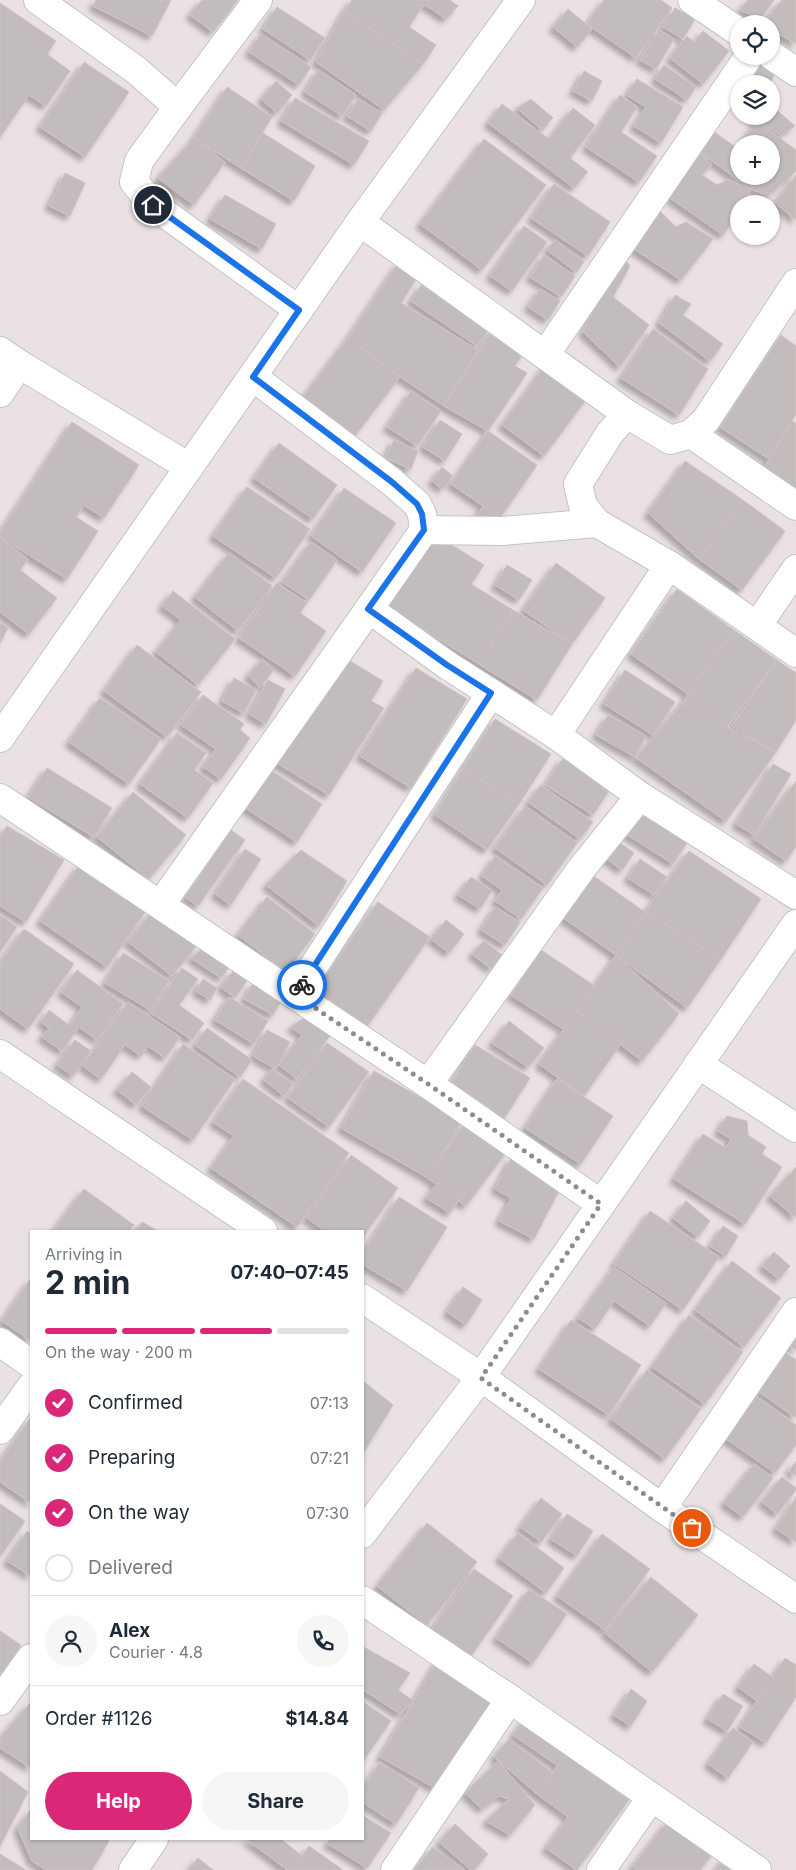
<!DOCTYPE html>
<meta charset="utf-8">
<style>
body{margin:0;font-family:Inter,sans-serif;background:#f6f6f7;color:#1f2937;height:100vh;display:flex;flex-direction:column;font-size:19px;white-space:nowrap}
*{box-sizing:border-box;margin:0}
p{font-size:16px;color:#747a83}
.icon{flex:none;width:28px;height:28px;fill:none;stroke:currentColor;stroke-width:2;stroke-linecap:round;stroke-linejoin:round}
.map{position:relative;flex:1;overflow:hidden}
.side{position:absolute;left:30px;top:1230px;width:334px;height:610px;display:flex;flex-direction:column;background:#fff;border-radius:0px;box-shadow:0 1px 4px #0004}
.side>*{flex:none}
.controls{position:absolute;left:730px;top:15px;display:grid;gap:10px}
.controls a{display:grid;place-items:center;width:50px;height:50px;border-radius:50%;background:#fff;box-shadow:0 1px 4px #0004;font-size:25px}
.pin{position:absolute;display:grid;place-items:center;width:42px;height:42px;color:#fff;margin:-21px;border:2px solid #fff;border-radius:50%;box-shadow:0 1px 5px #0007}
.courier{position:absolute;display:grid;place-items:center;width:50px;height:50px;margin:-25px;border:4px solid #1a73e8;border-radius:50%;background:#fff;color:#222;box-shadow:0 1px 6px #0007}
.head em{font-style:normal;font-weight:700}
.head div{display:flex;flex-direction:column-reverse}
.head{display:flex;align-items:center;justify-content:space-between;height:85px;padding:0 15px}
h1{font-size:32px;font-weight:700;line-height:38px}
.bar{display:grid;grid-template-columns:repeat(4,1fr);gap:8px 5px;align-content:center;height:60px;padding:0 15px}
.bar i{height:6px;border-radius:4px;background:#e0e1e3}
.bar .selected{background:#db2777}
.bar p{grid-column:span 4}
.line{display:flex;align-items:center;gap:12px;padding:0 15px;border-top:1px solid #e0e1e3}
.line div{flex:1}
.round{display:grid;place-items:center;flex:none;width:52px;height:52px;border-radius:26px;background:#f6f6f7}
ol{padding:0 15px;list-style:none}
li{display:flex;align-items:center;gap:15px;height:55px}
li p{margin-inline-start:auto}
li .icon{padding:5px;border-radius:50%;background:#db2777;color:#fff;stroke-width:4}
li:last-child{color:#747a83}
li i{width:28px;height:28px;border:2px solid #e0e1e3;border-radius:50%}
.cta{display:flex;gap:10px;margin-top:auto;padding:10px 15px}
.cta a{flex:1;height:58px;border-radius:30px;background:#db2777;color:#fff;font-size:20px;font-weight:700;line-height:58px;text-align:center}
.cta a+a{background:#f6f6f7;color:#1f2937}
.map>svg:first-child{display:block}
.building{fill:#c3bcbd;stroke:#cfc0c4;filter:url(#shadow)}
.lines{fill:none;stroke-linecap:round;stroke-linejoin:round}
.minor-casing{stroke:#c0c6c4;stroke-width:30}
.minor{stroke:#fff;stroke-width:28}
.done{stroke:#8d8d8d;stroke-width:5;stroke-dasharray:0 9}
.route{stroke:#1a73e8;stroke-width:6}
</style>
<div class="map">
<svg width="796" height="1870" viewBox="0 0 796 1870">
<defs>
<filter id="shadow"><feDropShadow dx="-4.5" dy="4.5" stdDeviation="2.5" flood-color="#0004"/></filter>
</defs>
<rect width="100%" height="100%" fill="#ebe1e3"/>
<!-- building -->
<g class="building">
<path d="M 96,0 L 171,0 L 152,36 L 93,6 Z"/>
<path d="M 202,0 L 238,0 L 213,32 L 190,15 Z"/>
<path d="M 352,0 L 450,0 L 458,6 L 446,19 L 424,4 L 409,27 L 436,45 L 423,64 L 344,11 Z"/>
<path d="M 604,0 L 661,0 L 672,8 L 636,58 L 587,24 Z"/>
<path d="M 748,0 L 774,0 L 760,19 L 740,10 Z"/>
<path d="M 782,0 L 796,0 L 796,44 L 771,29 L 771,24 L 763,24 Z"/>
<path d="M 0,3 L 56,41 L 47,54 L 70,71 L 46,106 L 29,95 L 0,137 Z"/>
<path d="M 277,7 L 325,38 L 310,60 L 263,29 Z"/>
<path d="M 675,8 L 695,19 L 683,39 L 663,27 Z"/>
<path d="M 568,9 L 592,29 L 577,47 L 553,27 Z"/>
<path d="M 344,11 L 423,64 L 384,110 L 316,62 Z"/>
<path d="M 659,30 L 674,39 L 656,69 L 640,60 Z"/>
<path d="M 703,31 L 729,51 L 703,84 L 670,58 L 687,36 L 694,42 Z"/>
<path d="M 261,34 L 311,67 L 299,85 L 249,52 Z"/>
<path d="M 755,56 L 776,71 L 770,84 L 744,84 Z"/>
<path d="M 84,62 L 129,92 L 85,157 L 40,127 Z"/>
<path d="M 664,65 L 696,87 L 687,100 L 655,79 Z"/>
<path d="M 318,70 L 356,95 L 342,116 L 305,92 Z"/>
<path d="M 584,71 L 602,81 L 592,101 L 573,91 Z"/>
<path d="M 637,79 L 683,107 L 661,143 L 634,126 L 646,107 L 627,95 Z"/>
<path d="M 276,81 L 292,95 L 277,113 L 261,99 Z"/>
<path d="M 227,87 L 272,117 L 241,168 L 194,138 Z"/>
<path d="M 620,95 L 637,107 L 621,132 L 657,156 L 639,182 L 586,147 Z"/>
<path d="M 295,98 L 369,141 L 354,165 L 281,121 Z"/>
<path d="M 358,99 L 382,113 L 371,131 L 347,116 Z"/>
<path d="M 531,99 L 553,118 L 542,130 L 517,108 Z"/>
<path d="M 502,104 L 549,139 L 573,108 L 595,125 L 570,158 L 588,172 L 574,188 L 488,123 Z"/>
<path d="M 771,105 L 795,126 L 781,135 L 757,121 L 750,116 L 771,116 Z"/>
<path d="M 757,121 L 785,142 L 771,161 L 771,144 L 741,144 Z"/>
<path d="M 713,131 L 737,148 L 739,146 L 739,176 L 760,176 L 751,189 L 698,151 Z"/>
<path d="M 263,133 L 315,166 L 294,201 L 241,168 Z"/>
<path d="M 194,138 L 225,162 L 194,205 L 158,178 Z"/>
<path d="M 484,139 L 546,185 L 482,270 L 420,224 Z"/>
<path d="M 785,142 L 796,150 L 796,171 L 768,196 L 751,189 L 760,176 L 771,176 L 771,161 Z"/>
<path d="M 698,151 L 712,164 L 702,175 L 717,185 L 728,180 L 751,189 L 743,204 L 739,204 L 739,212 L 723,235 L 670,198 Z"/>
<path d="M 65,173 L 85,183 L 70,216 L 49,206 Z"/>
<path d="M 796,175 L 796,220 L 775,203 Z"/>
<path d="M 554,184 L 610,222 L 588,256 L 531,218 Z"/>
<path d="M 225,195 L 276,224 L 262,249 L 210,219 Z"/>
<path d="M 659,210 L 676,227 L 686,222 L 713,239 L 681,280 L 634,249 Z"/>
<path d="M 524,226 L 547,242 L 512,291 L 490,276 Z"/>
<path d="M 555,240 L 584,262 L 576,272 L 547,250 Z"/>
<path d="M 544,255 L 575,276 L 561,297 L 530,277 Z"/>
<path d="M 622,256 L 630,266 L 613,297 L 604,290 Z"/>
<path d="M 398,263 L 417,278 L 401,303 L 478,350 L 444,406 L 400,377 L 348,338 Z"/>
<path d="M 422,284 L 489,329 L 477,346 L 411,301 Z"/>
<path d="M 540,289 L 560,301 L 548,320 L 528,307 Z"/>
<path d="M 604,290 L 649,325 L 620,367 L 583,332 Z"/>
<path d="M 675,295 L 691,304 L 683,315 L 723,344 L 710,361 L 659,323 Z"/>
<path d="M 493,329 L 525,350 L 515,366 L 527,373 L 488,431 L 444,406 Z"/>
<path d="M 653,329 L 708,369 L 679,415 L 621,378 Z"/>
<path d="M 781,335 L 796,346 L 796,414 L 769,459 L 720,427 Z"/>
<path d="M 348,338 L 400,377 L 353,438 L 302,399 Z"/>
<path d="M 547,363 L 590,394 L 544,456 L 502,425 Z"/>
<path d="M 411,391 L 441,411 L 417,446 L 387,427 Z"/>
<path d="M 440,420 L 462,434 L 445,461 L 423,447 Z"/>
<path d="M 792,421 L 796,423 L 796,491 L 762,471 Z"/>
<path d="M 72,422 L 139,465 L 104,518 L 84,505 L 76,517 L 98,531 L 67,579 L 0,537 L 0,533 Z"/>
<path d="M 488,431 L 537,465 L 498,521 L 477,516 L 483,506 L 451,484 Z"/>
<path d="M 394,440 L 418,451 L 411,469 L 385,458 Z"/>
<path d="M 279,443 L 337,485 L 313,519 L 254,478 Z"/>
<path d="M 685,461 L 743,500 L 699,559 L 648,513 Z"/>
<path d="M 442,467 L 453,476 L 442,489 L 432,481 Z"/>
<path d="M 247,487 L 310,529 L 276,578 L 213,536 Z"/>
<path d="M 344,488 L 396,523 L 362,572 L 311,536 Z"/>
<path d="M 743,500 L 785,531 L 742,590 L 699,559 Z"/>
<path d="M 431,532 L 484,565 L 471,584 L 513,610 L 479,664 L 385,606 Z"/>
<path d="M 0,538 L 28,559 L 20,570 L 57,598 L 29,634 L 0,612 Z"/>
<path d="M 311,542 L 337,560 L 309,600 L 282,582 Z"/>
<path d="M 229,553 L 272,586 L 238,631 L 195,597 Z"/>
<path d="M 556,563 L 605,598 L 572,644 L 523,610 Z"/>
<path d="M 507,565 L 532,580 L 519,600 L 495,585 Z"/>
<path d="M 277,583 L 307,603 L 300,613 L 326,631 L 295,676 L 239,638 Z"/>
<path d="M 677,589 L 734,630 L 688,694 L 631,654 Z"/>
<path d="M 173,591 L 235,639 L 198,685 L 156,652 L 181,620 L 162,606 Z"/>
<path d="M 513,610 L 572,644 L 537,700 L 479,664 Z"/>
<path d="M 0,623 L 8,628 L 0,643 Z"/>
<path d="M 734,630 L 777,660 L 722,733 L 682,703 Z"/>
<path d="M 137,645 L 201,692 L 167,737 L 104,691 Z"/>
<path d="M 342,656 L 383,681 L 371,701 L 384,708 L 329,795 L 275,762 Z"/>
<path d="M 262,659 L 274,670 L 260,687 L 248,676 Z"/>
<path d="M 777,660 L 796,673 L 796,720 L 776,752 L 732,726 Z"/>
<path d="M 416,668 L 467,699 L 411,788 L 360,756 Z"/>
<path d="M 625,670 L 675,702 L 653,735 L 604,704 Z"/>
<path d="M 234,678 L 256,690 L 244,713 L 222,701 Z"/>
<path d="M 268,680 L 285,689 L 266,724 L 249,714 Z"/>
<path d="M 203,695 L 244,724 L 240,730 L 250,738 L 221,779 L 203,767 L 216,749 L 181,725 Z"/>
<path d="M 100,698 L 161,739 L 129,784 L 69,742 Z"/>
<path d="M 682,703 L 776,752 L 726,821 L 636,758 Z"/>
<path d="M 608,715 L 646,736 L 635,757 L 596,735 Z"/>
<path d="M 495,719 L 551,754 L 519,804 L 463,769 Z"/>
<path d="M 177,733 L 206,753 L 194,770 L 213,783 L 188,818 L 140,784 Z"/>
<path d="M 563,758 L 611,788 L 593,815 L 545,785 Z"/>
<path d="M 773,764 L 791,774 L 754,835 L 736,824 Z"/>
<path d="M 47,768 L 112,808 L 94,837 L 28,797 Z"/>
<path d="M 269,769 L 322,804 L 297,842 L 244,807 Z"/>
<path d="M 463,769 L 519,804 L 487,850 L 435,815 Z"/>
<path d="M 796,781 L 796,847 L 786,861 L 754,839 Z"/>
<path d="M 541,785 L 593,822 L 580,839 L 528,802 Z"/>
<path d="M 133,792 L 186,835 L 149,879 L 97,837 Z"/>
<path d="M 525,806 L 577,843 L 547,885 L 495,848 Z"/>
<path d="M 641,811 L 688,841 L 673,864 L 626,834 Z"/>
<path d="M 7,826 L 64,860 L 26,922 L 0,906 L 0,837 Z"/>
<path d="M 231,830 L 245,840 L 198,906 L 185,897 Z"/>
<path d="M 616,840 L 634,853 L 622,870 L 604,857 Z"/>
<path d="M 245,849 L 261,859 L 231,905 L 215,894 Z"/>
<path d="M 301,850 L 347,881 L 319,926 L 266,885 Z"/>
<path d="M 689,851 L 761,899 L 721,959 L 645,912 Z"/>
<path d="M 495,856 L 543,888 L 521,919 L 495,901 L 502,890 L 482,876 Z"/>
<path d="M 640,859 L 667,877 L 654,895 L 628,878 Z"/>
<path d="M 79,865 L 146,911 L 107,967 L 40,921 Z"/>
<path d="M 582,868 L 645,912 L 616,955 L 552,910 Z"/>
<path d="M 471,877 L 492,891 L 480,909 L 458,895 Z"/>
<path d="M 267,897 L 315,934 L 286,972 L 238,935 Z"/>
<path d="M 378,902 L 430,937 L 366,1028 L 314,992 Z"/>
<path d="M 495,907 L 520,922 L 505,945 L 481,930 Z"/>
<path d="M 154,910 L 198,944 L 172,976 L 128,942 Z"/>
<path d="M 645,912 L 721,959 L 687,1008 L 616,955 Z"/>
<path d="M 0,915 L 17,927 L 0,952 Z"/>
<path d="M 446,920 L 464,934 L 449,953 L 431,939 Z"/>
<path d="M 24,929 L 74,964 L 28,1029 L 0,1009 L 0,963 Z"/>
<path d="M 484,941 L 502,955 L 491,969 L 472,954 Z"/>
<path d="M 203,948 L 230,966 L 221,978 L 191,958 Z"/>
<path d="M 541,950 L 595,986 L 565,1030 L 511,995 Z"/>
<path d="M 123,953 L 169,981 L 150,1010 L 105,983 Z"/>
<path d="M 616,955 L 679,1014 L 642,1061 L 577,1011 Z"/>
<path d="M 182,968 L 198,979 L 179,1005 L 204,1023 L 192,1040 L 151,1013 Z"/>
<path d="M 77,970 L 123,1004 L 97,1040 L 79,1027 L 62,1051 L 42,1037 L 49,1028 L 41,1022 L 49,1010 L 70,1026 L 82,1007 L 61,992 Z"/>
<path d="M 233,971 L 247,981 L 235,998 L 221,987 Z"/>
<path d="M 203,979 L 217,988 L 210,1000 L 196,991 Z"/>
<path d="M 253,983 L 282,1000 L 273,1015 L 244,999 Z"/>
<path d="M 229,997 L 268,1021 L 254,1044 L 215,1020 Z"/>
<path d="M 128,1002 L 180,1037 L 165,1058 L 148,1046 L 141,1056 L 125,1045 L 101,1079 L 83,1066 Z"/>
<path d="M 577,1011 L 622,1042 L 584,1096 L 539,1064 Z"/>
<path d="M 305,1017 L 330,1036 L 297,1079 L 279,1065 L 302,1035 L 291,1027 Z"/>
<path d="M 509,1021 L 544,1048 L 528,1067 L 492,1043 Z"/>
<path d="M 207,1028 L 252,1060 L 240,1077 L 195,1045 Z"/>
<path d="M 267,1030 L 290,1042 L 276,1069 L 253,1056 Z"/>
<path d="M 75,1040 L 91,1051 L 73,1076 L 57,1065 Z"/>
<path d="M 327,1043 L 369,1072 L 329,1127 L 288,1098 Z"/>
<path d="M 183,1044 L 235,1079 L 193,1140 L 142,1106 Z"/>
<path d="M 475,1045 L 530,1078 L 505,1117 L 451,1084 Z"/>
<path d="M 272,1069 L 293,1084 L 284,1096 L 264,1080 Z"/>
<path d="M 374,1071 L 462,1121 L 428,1178 L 341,1128 Z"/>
<path d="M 132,1072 L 151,1087 L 136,1105 L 117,1090 Z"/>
<path d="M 243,1079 L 349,1153 L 297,1227 L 211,1168 L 234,1136 L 213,1122 Z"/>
<path d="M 557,1079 L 613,1116 L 581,1164 L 525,1128 Z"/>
<path d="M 727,1116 L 747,1121 L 748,1135 L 766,1147 L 762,1154 L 782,1167 L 745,1224 L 674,1179 L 703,1134 L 726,1148 L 731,1139 L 718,1131 Z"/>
<path d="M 468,1120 L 508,1150 L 466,1206 L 426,1177 Z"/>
<path d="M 351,1155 L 398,1188 L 362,1238 L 362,1231 L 325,1231 L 307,1218 Z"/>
<path d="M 511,1158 L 562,1185 L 534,1239 L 499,1221 L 511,1198 L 495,1189 Z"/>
<path d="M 796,1167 L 796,1218 L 770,1196 Z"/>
<path d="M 438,1182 L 461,1197 L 450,1213 L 426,1198 Z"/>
<path d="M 84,1189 L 134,1225 L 129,1231 L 53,1231 Z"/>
<path d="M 399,1197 L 447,1227 L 407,1291 L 362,1264 L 362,1254 Z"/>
<path d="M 686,1201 L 710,1221 L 698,1237 L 673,1218 Z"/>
<path d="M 650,1211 L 719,1257 L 683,1310 L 614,1264 Z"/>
<path d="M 142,1222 L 158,1231 L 135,1231 Z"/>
<path d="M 723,1226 L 738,1236 L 726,1256 L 710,1246 Z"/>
<path d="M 774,1252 L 790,1266 L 779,1279 L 762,1266 Z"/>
<path d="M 732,1261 L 781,1298 L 744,1347 L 695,1310 Z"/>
<path d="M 614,1267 L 666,1303 L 650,1326 L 614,1301 L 595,1329 L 578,1318 Z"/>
<path d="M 31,1278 L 31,1341 L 2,1321 Z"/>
<path d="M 463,1287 L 482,1300 L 466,1325 L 447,1312 Z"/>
<path d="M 689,1315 L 743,1352 L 705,1404 L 652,1367 Z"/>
<path d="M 571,1320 L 641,1365 L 609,1415 L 539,1369 Z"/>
<path d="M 796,1326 L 796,1350 L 784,1342 Z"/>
<path d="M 786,1353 L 796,1360 L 796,1418 L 759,1392 Z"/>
<path d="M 647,1370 L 701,1409 L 665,1459 L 611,1419 Z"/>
<path d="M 362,1380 L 393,1405 L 362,1455 Z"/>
<path d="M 753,1394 L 796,1425 L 796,1445 L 775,1473 L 722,1436 Z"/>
<path d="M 31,1417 L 31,1503 L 0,1482 L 0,1462 Z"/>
<path d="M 796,1461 L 796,1476 L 789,1471 Z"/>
<path d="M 754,1464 L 773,1478 L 743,1517 L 724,1503 Z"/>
<path d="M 782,1477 L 796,1488 L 796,1490 L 777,1514 L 762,1502 Z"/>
<path d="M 796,1497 L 796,1542 L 776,1529 Z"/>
<path d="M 541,1498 L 562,1514 L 541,1542 L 520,1527 Z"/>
<path d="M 0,1504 L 25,1521 L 2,1554 L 0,1552 Z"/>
<path d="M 567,1514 L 593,1531 L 577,1556 L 551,1539 Z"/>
<path d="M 427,1523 L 477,1562 L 427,1625 L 377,1586 Z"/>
<path d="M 27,1531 L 31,1534 L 31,1576 L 7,1561 Z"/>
<path d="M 518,1533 L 564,1568 L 546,1593 L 499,1558 Z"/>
<path d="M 602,1534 L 650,1569 L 605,1630 L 557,1596 Z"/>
<path d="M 474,1569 L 513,1596 L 469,1659 L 430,1632 Z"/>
<path d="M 651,1577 L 698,1615 L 652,1672 L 605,1633 Z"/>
<path d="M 529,1589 L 567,1614 L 533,1663 L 496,1638 Z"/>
<path d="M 0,1631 L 21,1645 L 0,1677 Z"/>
<path d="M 362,1646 L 410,1673 L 398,1690 L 414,1701 L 400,1714 L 362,1689 Z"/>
<path d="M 785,1658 L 796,1665 L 796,1697 L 766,1743 L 740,1727 Z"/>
<path d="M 438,1660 L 492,1704 L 435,1788 L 380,1757 Z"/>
<path d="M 754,1664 L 774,1678 L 757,1701 L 738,1687 Z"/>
<path d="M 631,1689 L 647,1701 L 631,1726 L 614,1715 Z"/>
<path d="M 723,1694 L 743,1706 L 727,1731 L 707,1719 Z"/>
<path d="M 362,1701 L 391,1721 L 363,1761 L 362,1761 Z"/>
<path d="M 30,1703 L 31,1704 L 31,1768 L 0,1748 L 0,1738 Z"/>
<path d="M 527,1716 L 566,1754 L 558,1766 L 513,1735 Z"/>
<path d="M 733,1728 L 753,1742 L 728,1778 L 708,1764 Z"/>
<path d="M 509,1739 L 556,1775 L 537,1794 L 494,1757 Z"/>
<path d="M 566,1754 L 629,1800 L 577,1870 L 546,1848 L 568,1817 L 537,1794 Z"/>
<path d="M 498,1761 L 535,1805 L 510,1835 L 486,1821 L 509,1799 L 499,1796 L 482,1809 L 465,1793 Z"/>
<path d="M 380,1762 L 419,1788 L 396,1824 L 362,1802 L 362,1789 Z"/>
<path d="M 0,1771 L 28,1792 L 0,1846 Z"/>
<path d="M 31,1809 L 31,1839 L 106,1839 L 109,1841 L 92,1870 L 46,1870 L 32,1861 L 18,1828 Z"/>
<path d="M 362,1815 L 391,1833 L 367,1868 L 327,1843 L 330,1839 L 362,1839 Z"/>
<path d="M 668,1821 L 715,1851 L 700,1870 L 637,1870 L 632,1867 Z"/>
<path d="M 455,1824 L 488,1854 L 474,1870 L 471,1870 L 439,1842 Z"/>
<path d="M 246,1839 L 281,1839 L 302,1856 L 292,1870 L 287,1870 Z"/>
<path d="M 309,1846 L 343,1870 L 292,1870 Z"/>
<path d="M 433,1847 L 465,1870 L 414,1870 Z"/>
<path d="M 0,1854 L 26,1870 L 0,1870 Z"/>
<path d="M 726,1856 L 745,1870 L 715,1870 Z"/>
<path d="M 198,1858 L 213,1870 L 189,1870 Z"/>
</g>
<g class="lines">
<!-- minor casing -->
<g class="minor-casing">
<g id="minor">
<path d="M 38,0 L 136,70 L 178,107 L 139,161 L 134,182 L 153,205 L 299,310"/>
<path d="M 692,0 L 739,32"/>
<path d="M 771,55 L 796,72"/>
<path d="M 178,107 L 258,0"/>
<path d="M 360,222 L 627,414 L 610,433 L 578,484 L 583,506 L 597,523 L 669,565 L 796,653"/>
<path d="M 0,351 L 19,364 L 189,467"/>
<path d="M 545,355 L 749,56"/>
<path d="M 253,377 L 392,482 L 417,504 L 422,514 L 424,530 L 369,609 L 447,665 L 556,735 L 640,796 L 796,895"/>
<path d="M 0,393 L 19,364"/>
<path d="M 627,414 L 670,440 L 691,434 L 706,420 L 796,283"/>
<path d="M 691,434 L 796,506"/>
<path d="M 424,530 L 502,531 L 597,523"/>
<path d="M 757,626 L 796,569"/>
<path d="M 556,735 L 669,565"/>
<path d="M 0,738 L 360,222 L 521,0"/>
<path d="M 0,798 L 428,1084 L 601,1204"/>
<path d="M 161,904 L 369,609"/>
<path d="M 295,995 L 491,693"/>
<path d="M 0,1054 L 263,1231"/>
<path d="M 698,1064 L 796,1128"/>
<path d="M 428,1084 L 582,868 L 640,796"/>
<path d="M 362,1298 L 481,1377 L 662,1508 L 796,1599"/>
<path d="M 0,1342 L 31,1364"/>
<path d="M 0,1430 L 31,1387"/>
<path d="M 662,1508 L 796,1312"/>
<path d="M 362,1534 L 481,1377 L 796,924"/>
<path d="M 362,1600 L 510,1699 L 757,1870"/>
<path d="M 0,1701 L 31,1658"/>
<path d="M 133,1870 L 154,1839"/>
<path d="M 395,1870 L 510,1699"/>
<path d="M 601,1870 L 651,1798"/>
</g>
</g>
<!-- minor -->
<use href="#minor" class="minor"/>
</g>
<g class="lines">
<!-- done -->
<path class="done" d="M 302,985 L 296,995 L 428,1084 L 601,1204 L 481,1378 L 692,1528"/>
<!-- route -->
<path class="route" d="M 153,205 L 299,310 L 253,377 L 392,482 L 417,504 L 422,514 L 424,530 L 368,609 L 447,665 L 491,693 L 302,985"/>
</g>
</svg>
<div class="controls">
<a><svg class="icon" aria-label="locate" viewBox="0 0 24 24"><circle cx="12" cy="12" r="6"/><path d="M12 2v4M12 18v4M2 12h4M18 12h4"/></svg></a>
<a><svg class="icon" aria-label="layers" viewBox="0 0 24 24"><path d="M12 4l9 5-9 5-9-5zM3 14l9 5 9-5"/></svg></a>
<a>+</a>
<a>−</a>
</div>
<div class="pin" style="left:692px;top:1528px;background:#ea580c"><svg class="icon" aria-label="bag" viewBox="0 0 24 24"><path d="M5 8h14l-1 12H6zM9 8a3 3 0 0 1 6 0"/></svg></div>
<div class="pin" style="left:153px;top:205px;background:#1f2937"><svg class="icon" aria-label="home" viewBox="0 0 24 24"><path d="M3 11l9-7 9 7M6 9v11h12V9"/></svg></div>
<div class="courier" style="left:302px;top:985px"><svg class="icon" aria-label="bike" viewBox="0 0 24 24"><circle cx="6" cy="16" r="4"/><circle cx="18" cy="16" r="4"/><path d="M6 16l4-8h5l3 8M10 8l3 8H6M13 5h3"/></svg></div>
<section class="side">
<div class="head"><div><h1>2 min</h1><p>Arriving in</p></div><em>07:40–07:45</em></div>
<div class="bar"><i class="selected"></i><i class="selected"></i><i class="selected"></i><i></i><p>On the way · 200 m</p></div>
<ol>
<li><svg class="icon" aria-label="check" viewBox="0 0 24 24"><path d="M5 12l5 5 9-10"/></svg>Confirmed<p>07:13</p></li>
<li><svg class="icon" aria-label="check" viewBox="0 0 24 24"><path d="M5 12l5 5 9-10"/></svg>Preparing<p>07:21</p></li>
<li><svg class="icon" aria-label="check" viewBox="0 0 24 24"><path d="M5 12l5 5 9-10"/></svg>On the way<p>07:30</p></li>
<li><i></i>Delivered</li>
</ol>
<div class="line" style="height:90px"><a class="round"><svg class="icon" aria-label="person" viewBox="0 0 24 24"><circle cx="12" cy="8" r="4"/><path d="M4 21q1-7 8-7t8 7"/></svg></a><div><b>Alex</b><p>Courier · 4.8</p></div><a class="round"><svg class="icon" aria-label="phone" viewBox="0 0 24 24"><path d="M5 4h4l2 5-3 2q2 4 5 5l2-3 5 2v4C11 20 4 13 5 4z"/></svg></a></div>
<div class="line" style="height:65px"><div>Order #1126</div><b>$14.84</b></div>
<div class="cta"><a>Help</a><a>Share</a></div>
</section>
</div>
